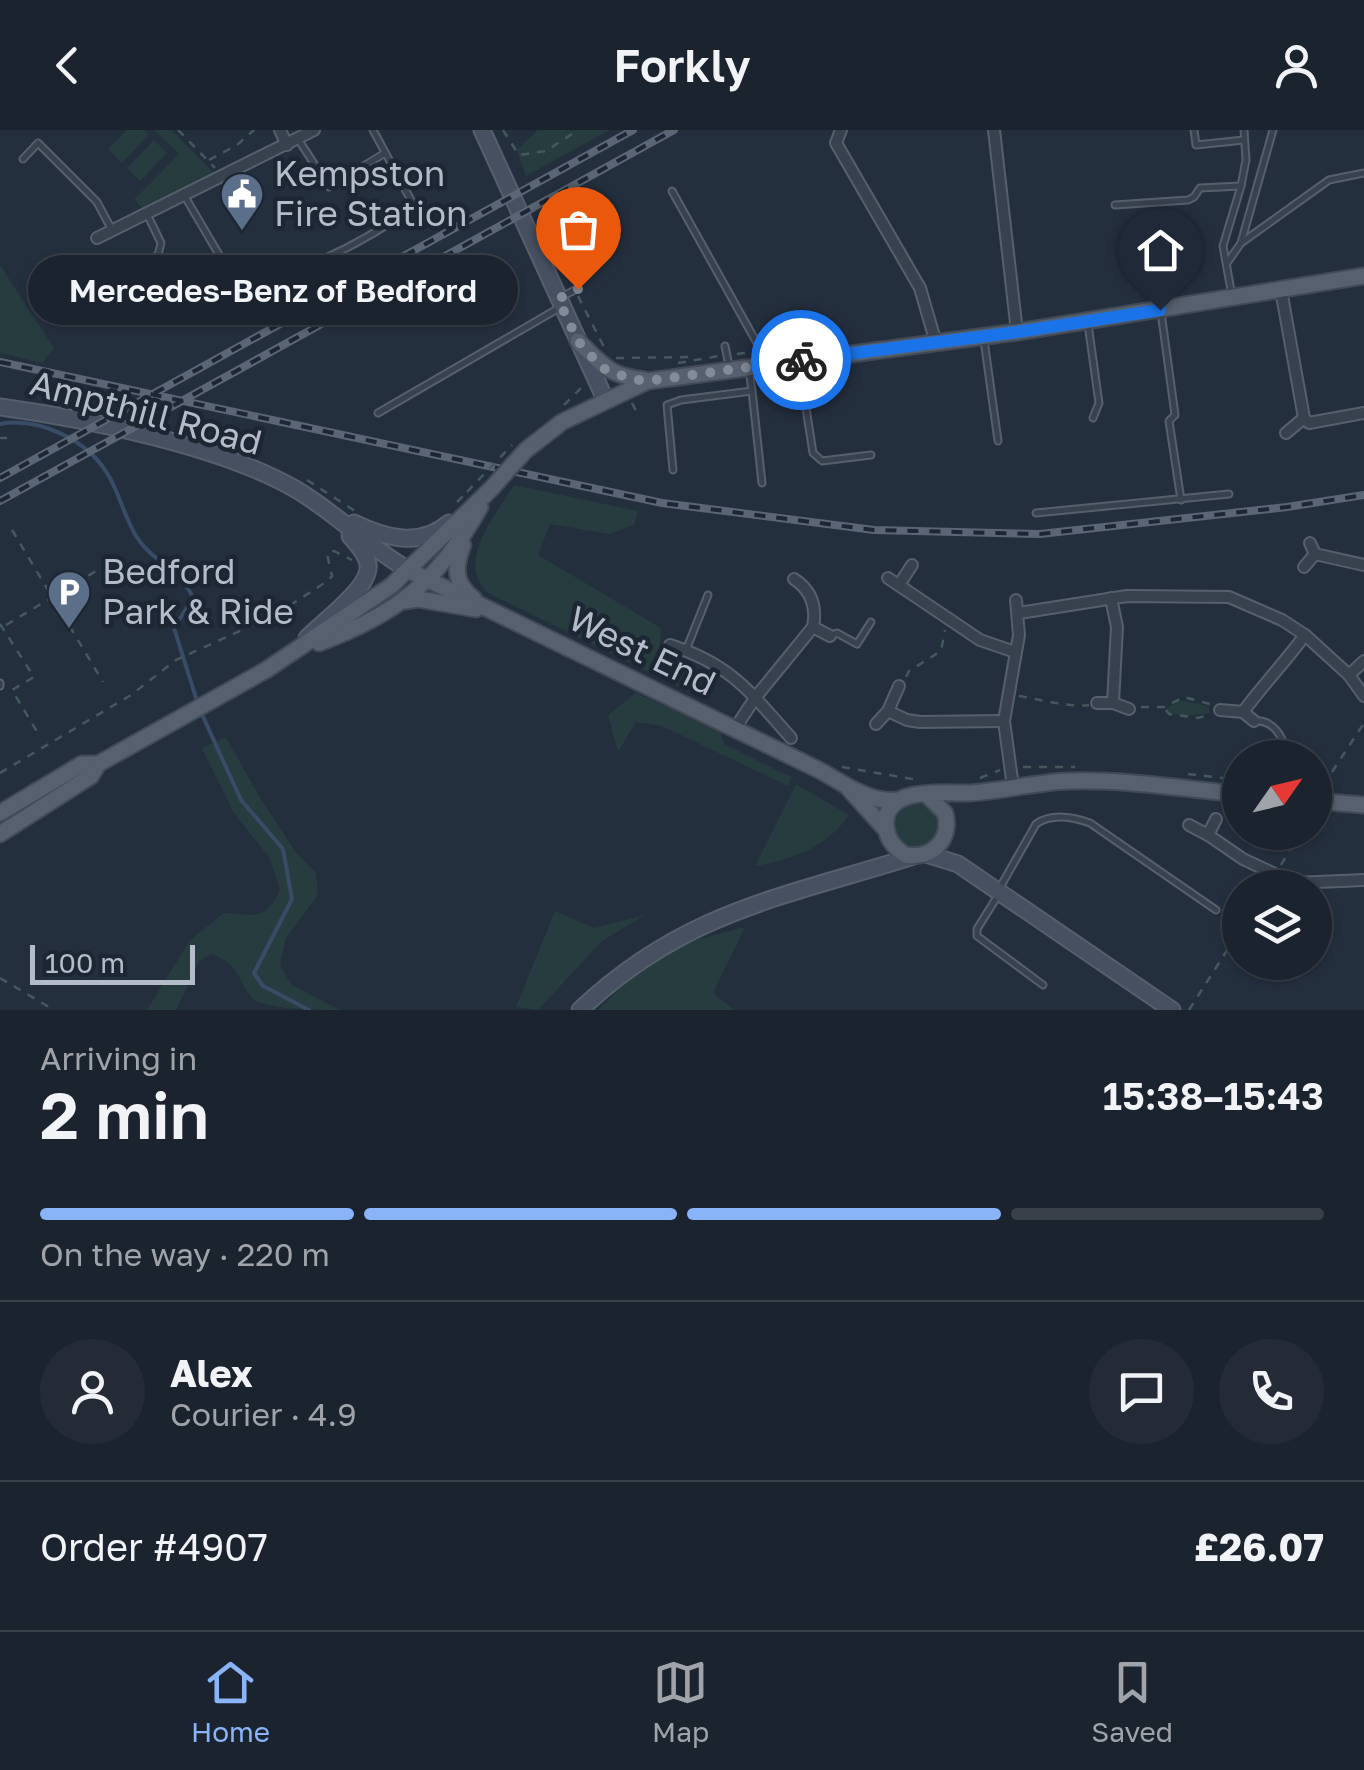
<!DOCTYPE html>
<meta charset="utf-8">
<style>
body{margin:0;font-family:"Golos Text",sans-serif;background:#242b36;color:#f1f3f6;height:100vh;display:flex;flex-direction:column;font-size:38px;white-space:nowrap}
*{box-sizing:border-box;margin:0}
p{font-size:32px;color:#a0a4aa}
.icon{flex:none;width:55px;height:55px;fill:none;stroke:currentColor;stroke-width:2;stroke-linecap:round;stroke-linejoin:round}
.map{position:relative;height:880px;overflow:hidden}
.side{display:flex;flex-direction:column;background:#1b232e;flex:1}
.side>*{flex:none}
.needle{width:65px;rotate:56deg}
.fabs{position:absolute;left:1222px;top:610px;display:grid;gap:20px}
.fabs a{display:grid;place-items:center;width:110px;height:110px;border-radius:50%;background:#1b232e;box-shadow:0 2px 8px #0004,0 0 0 2px #39404a;font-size:50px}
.scale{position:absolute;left:30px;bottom:25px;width:165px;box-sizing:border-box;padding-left:10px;border:5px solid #b4bcc9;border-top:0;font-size:28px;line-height:35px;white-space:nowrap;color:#b4bcc9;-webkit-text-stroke:8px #1d2633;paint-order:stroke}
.pin{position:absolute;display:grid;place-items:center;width:85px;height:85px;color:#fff;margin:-102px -42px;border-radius:50% 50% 50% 0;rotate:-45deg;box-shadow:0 0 10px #0007}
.pin .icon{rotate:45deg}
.courier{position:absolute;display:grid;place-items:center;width:100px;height:100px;margin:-50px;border:8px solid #1a73e8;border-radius:50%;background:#fff;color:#222;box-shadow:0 2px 12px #0007}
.bubble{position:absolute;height:70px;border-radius:35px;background:#1b232e;box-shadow:0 2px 8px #0004,0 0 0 2px #39404a;font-size:32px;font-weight:600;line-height:70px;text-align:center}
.overview em{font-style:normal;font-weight:600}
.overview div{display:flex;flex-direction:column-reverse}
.overview{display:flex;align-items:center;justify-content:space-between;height:170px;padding:0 40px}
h1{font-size:65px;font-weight:600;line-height:75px}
.bar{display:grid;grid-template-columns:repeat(4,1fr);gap:15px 10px;align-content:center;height:120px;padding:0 40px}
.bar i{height:12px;border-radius:8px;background:#39404a}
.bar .active{background:#8ab4f8}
.bar p{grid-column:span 4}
.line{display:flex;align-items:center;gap:25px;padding:0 40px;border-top:2px solid #39404a}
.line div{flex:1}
.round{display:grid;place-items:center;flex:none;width:105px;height:105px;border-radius:52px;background:#242b36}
header{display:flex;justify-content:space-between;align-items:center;height:130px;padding:0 40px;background:#1b232e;font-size:45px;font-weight:600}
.tab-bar{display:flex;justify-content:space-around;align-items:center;height:140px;border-top:2px solid #39404a;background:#1b232e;font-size:28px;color:#a0a4aa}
.tab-bar a{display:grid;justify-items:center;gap:5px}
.tab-bar .active{color:#8ab4f8}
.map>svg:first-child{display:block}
.green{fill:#263c3f}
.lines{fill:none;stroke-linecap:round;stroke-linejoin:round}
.stream{stroke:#394c67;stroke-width:4}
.lane-casing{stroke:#565f6c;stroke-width:9}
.street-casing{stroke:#565f6c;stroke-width:14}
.secondary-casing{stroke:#565f6c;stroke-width:19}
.primary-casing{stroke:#414a57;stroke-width:19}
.path{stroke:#44595c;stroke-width:2.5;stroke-dasharray:8 8;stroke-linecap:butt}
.lane{stroke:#38414e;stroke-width:5}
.street{stroke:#38414e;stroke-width:10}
.secondary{stroke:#465061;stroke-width:15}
.primary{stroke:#56606e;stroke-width:15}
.rail-casing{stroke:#5a6575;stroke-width:8}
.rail{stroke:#1d2633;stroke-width:4;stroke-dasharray:11;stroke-linecap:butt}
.primary-bridge-casing{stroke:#414a57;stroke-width:19;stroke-linecap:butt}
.path-bridge{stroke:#44595c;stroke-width:2.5;stroke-dasharray:8 8;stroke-linecap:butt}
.primary-bridge{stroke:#56606e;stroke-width:15}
.done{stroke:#828b98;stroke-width:10;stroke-dasharray:0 18}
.route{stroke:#1a73e8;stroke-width:12}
.labels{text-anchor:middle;stroke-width:9;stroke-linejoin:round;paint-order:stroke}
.poi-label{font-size:35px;fill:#b4bcc9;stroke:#1d2633;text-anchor:start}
.street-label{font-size:35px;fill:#b4bcc9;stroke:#1d2633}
</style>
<header><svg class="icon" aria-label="back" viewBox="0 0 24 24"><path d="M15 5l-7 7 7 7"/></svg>Forkly<svg class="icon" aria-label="person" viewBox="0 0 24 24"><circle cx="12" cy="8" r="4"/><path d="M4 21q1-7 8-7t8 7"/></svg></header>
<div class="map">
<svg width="1364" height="880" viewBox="0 0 1364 880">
<rect width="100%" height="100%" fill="#242f3e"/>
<!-- green -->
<g class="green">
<path d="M 127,0 L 144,0 L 149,4 L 122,33 L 108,19 Z"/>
<path d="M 154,0 L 171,0 L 216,45 L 146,81 L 134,70 L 179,24 Z"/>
<path d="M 538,0 L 609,0 L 526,46 L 517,20 Z"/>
<path d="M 154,10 L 167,23 L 140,51 L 127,38 Z"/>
<path d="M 0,135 L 54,218 L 42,233 L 0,223 Z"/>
<path d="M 514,355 L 638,381 L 634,395 L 610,404 L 550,394 L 538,425 L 661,498 L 660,521 L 701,540 L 692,563 L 488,463 C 455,432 495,386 514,355 Z"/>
<path d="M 636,563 L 719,599 L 724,614 L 791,647 L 788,656 L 662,596 L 636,592 L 618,622 L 608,585 Z"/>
<path d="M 1179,570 L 1209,576 L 1210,583 L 1187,586 L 1169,583 L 1167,578 Z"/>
<path d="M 226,607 L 259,666 L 295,721 L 316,743 L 318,765 L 286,808 L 280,836 L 292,855 L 340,880 C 317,880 273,880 254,870 C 235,851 246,839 212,824 L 199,831 L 176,880 L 147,880 L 190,810 L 224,783 C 254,785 267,791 280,759 L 269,727 L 234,683 L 202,618 Z"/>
<path d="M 796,654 L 849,685 C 827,717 792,730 755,736 Z"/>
<circle cx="916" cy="695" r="22"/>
<path d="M 555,781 L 594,798 L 645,785 L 602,811 L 538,880 L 516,877 Z"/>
<path d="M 745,797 L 713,863 L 734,880 L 598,880 L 633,845 L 685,813 Z"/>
</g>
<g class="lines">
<!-- stream -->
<g class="stream">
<path d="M 0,294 C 38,287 86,309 107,343 C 119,362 124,386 136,406 C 151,431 181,439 193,468 L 174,498 L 197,571"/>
<path d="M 200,580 L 241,670 L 283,719 L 292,769 L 254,843 L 263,856 L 309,880"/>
</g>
<!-- lane casing -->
<g class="lane-casing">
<g id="lane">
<path d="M 1194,0 L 1196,15 L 1244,10"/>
<path d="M 298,9 L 329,57 L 385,23"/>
<path d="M 23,29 L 38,13 L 97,72 L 112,100"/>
<path d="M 672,61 L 767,231"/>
<path d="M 184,65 L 228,140 C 275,166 374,105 412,78 L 412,72 L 373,0"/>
<path d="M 1115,75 L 1188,70 L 1194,67 L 1200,58 L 1241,56"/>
<path d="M 1241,113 L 1329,50 L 1364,43"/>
<path d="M 1227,133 L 1241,113 L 1273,0"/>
<path d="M 81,161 L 126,143 L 158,125 L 161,113 L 147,84"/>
<path d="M 1232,166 L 1223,116 L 1241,56 L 1246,30 L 1244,0"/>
<path d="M 561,167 L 577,159"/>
<path d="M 1161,182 L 1175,285 L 1169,291 L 1181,370"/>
<path d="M 1088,194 L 1099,273 L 1093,288"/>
<path d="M 984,210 L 998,311"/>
<path d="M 725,216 L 729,236"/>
<path d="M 799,233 L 813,323 L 822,331 L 871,325"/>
<path d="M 752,261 L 762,353"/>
<path d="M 378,283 L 559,178"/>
<path d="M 673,340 L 667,275 L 681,270 L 752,261 L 749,239"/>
<path d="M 1036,383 L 1229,364"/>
<path d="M 830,506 L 837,503 L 857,514 L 871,492"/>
<path d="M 686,520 L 708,465"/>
<path d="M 0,553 L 0,556"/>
<path d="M 1254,591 C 1276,589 1283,610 1290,627"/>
<path d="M 998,761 L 1036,694 C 1052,683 1073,687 1090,693 L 1216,780"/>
<path d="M 997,767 L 977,799 L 977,806 L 1043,855"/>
</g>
</g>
<!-- street casing -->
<g class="street-casing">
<g id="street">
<path d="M 280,0 L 287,15"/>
<path d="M 841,0 L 836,13 L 920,158 L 936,213"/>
<path d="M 994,0 L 1017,202"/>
<path d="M 97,108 L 314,0"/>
<path d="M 1281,160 L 1304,288 L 1309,293 L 1364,283"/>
<path d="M 1286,303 L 1304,288"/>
<path d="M 1310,413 L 1315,424 L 1364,435"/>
<path d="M 1304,437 L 1315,424"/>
<path d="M 888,448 L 980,510 L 1015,522"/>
<path d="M 899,455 L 912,435"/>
<path d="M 1111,468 L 1117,497 L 1113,573"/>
<path d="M 1019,483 L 1127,466 L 1229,467 L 1282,490 L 1305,505 L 1349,545 L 1364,566"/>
<path d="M 813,497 L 830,506"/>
<path d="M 670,515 C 732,535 750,562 791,608"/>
<path d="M 1349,545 L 1364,531"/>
<path d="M 1097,573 L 1113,573 L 1129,579"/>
<path d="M 1220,580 L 1243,582 L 1254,591"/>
<path d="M 888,581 L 907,590 L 920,592 L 1004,591"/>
<path d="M 1243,582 C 1263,555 1285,532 1305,505"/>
<path d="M 876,594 L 888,581 L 899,556"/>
<path d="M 734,600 L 755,568 L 813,497 C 817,476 811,460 794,449"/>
<path d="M 1013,657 L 1004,591 L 1019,505 L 1016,470"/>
<path d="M 1216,689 L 1208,705 L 1243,729 L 1294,753 L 1364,750"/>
<path d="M 1189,695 L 1208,705"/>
</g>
</g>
<!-- secondary casing -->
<g class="secondary-casing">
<g id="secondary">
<path d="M 482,0 L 605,269"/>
<path d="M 0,277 C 87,289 222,316 297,360 C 337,384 370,418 410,441"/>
<path d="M 354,393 C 385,408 420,418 449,393"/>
<path d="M 307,508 C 323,491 372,457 368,434 C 366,423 357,414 350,406"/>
<path d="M 926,724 L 958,734 L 1172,880"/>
<path d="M 580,880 C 683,782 783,767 914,726"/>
</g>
</g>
<!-- primary casing -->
<g class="primary-casing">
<g id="primary">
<path d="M 578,211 C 602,234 608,246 645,250"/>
<path d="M 526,320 L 562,292 L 648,251 L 1017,202 L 1364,146"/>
<path d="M 463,415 C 454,438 454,453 474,469"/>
<path d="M 410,441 L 819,640 C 843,653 870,674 899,670"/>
<path d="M 405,471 L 418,469 L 476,479"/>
<path d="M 319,513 C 398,484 439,450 480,377"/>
<path d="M 849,659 L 887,701"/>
<path d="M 927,665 L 945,683 C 952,709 933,729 906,725 C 894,718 886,708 886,694 C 885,655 945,664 970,663 C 1003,661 1036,652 1070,651 C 1126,649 1184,659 1240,664"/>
<path d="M 1315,671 L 1364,675"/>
<path d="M 0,683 L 82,634 L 98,634"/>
<path d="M 0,704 L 91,646 L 98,634 L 266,540 L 391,456 L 491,359"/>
</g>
</g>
<!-- path -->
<g class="path">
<path d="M 178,0 L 215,38"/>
<path d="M 503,0 L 519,25 L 546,21 L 578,0"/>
<path d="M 209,30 L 237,15 L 254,0"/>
<path d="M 578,166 L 604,217"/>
<path d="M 737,224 L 754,222"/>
<path d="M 616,228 L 693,227"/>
<path d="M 678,233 L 719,226"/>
<path d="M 632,273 L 636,281"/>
<path d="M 564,275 L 583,256"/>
<path d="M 0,308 L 7,308"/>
<path d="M 307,350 L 355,381"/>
<path d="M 457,372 L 467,362"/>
<path d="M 12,400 L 103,552"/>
<path d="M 0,494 L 34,547 L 12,560 L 39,605"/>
<path d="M 6,495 L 121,426"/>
<path d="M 906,547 L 909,541 L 941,521 L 945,500"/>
<path d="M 1019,566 C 1036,569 1075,578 1089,575"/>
<path d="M 1141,577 L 1164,577 L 1184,567 L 1210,574"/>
<path d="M 1166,580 L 1169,584 L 1198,588 L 1209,585"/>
<path d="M 842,637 L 918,650"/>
<path d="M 1023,637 L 1075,637"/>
<path d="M 1315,641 L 1322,640 L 1330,645"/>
<path d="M 0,643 L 131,565 L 176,530 L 275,485 L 329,450 L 332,446 L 327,424 L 334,421 L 352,430"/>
<path d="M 1188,644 L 1240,650"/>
<path d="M 980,648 L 1000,640"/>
<path d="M 1327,657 L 1330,645 L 1364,593"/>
<path d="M 1281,735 L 1300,702"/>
<path d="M 0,848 L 54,880"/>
<path d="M 1189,880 L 1240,800"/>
</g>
<!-- lane -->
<use href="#lane" class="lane"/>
<!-- street -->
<use href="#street" class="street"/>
<!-- secondary -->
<use href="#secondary" class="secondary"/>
<!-- primary -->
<use href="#primary" class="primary"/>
<!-- rail casing -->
<g class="rail-casing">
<g id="rail">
<path d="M 0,232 L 662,373 L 874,400 L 1040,404 L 1287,377 L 1364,365"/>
<path d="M 0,348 L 633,0"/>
<path d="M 0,371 L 674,0"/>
</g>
</g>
<!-- rail -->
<use href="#rail" class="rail"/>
<!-- primary-bridge casing -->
<g class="primary-bridge-casing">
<path id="primary-bridge" d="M 491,359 L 526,320"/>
</g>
<!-- path-bridge -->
<path class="path-bridge" d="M 467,362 L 512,315"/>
<!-- primary-bridge -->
<use href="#primary-bridge" class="primary-bridge"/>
</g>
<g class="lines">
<!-- done -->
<path class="done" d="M 578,159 L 558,169 L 578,211 L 602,238 L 631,249 L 648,251 L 801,230"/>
<!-- route -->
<path class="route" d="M 801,230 L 1017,202 L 1160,180"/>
</g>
<!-- icons -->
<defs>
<g id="civic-pin" transform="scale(2.25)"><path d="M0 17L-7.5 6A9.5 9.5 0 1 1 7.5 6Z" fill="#5c6f8a" stroke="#1d2633"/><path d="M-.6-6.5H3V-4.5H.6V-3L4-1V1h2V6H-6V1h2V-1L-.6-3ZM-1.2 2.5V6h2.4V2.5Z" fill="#fff"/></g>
<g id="parking-pin" transform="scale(2.25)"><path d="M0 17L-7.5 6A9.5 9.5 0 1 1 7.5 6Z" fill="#5c6f8a" stroke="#1d2633"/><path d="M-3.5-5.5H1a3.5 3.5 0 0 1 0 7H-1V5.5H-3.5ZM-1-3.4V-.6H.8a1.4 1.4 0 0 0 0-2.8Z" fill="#fff"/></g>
</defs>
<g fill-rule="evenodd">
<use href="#civic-pin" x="242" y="64"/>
<use href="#parking-pin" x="69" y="462"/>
</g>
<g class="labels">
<!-- poi labels -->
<g class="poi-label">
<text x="274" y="56">Kempston<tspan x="274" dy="40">Fire Station</tspan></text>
<text x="102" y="454">Bedford<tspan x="102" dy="40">Park &amp; Ride</tspan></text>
</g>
<!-- street labels -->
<g class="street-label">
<text transform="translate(146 283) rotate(15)" y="12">Ampthill Road</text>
<text transform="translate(642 521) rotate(26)" y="12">West End</text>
</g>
</g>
</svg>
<div class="fabs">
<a><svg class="needle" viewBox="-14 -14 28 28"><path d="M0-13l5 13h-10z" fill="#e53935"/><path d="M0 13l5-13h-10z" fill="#a0a4aa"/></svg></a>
<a><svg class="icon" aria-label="layers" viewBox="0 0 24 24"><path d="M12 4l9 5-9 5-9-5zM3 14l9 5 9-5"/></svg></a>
</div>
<div class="scale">100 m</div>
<div class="pin" style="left:578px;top:159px;background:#ea580c"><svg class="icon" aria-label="bag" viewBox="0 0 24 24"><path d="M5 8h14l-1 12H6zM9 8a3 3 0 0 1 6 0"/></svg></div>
<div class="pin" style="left:1160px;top:180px;background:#1f2937"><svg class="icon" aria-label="home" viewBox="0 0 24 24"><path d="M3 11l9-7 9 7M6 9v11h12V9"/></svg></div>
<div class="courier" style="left:801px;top:230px"><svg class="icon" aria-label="bike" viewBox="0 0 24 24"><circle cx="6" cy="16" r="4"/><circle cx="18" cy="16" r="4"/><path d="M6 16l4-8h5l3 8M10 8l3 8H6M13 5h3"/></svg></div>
<div class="bubble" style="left:28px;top:125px;width:490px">Mercedes-Benz of Bedford</div>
</div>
<section class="side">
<div class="overview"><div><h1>2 min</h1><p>Arriving in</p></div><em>15:38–15:43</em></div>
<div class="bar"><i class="active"></i><i class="active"></i><i class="active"></i><i></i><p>On the way · 220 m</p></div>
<div class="line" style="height:180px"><a class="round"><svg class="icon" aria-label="person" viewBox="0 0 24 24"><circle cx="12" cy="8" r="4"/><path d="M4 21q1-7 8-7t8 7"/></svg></a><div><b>Alex</b><p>Courier · 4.9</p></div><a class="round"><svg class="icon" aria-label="chat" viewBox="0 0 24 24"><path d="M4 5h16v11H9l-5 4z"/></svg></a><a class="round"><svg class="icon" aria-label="phone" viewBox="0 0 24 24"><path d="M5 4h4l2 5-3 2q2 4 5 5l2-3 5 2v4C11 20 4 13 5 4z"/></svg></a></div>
<div class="line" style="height:130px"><div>Order #4907</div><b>£26.07</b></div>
</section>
<nav class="tab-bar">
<a class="active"><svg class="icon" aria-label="home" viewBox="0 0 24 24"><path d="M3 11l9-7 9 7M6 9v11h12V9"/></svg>Home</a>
<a><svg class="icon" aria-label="map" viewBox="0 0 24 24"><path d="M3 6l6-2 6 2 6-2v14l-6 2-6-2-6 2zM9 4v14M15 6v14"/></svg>Map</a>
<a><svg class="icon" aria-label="saved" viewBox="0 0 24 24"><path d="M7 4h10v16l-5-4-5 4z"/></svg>Saved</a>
</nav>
